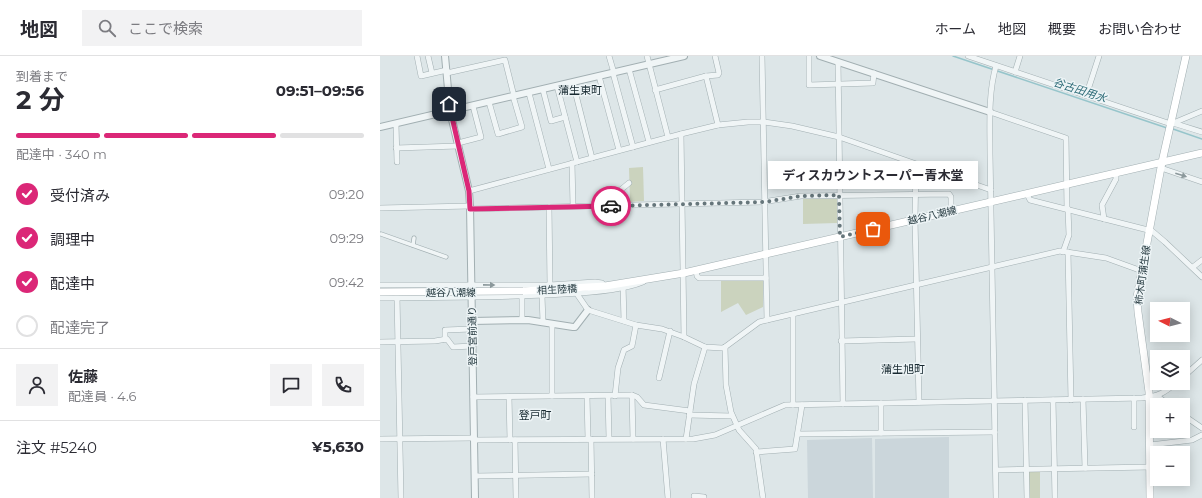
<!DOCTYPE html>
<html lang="ja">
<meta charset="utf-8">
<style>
body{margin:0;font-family:Montserrat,"Noto Sans JP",sans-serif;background:#f2f2f3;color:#2b2b33;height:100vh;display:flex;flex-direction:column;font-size:15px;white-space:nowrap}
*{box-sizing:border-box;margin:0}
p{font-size:13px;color:#7c7c81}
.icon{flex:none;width:22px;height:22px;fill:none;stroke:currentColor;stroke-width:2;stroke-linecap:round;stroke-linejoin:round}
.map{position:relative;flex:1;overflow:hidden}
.drawer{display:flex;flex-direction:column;background:#fff;width:380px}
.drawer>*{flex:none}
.needle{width:26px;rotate:276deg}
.tools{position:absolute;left:770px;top:246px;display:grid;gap:8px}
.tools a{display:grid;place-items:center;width:40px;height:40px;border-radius:0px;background:#fff;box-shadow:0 2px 10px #0003;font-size:20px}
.pin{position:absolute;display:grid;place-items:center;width:34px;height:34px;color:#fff;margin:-17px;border-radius:8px;box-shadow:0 2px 6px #0006}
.courier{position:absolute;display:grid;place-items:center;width:40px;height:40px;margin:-20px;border:3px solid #db2777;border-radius:50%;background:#fff;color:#222;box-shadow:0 1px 5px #0007}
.bubble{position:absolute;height:28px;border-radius:0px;background:#fff;box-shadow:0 2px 10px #0003;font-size:13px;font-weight:700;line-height:28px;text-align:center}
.summary em{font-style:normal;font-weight:700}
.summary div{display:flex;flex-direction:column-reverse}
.summary{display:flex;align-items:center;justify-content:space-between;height:68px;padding:0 16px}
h1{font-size:26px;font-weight:700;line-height:30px}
.bar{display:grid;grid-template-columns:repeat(4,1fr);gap:6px 4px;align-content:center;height:48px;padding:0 16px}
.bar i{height:5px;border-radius:3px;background:#e1e1e2}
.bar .selected{background:#db2777}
.bar p{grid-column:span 4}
.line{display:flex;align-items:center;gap:10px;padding:0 16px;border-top:1px solid #e1e1e2}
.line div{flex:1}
.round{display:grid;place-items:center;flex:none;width:42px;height:42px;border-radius:0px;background:#f2f2f3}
ol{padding:0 16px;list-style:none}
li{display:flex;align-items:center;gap:12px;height:44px}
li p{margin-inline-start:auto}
li .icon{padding:4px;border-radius:50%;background:#db2777;color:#fff;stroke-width:4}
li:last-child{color:#7c7c81}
li i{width:22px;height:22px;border:2px solid #e1e1e2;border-radius:50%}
header{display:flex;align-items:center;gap:24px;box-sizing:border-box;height:56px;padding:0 20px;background:#fff;border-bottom:1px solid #e1e1e2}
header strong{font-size:19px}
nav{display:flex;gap:22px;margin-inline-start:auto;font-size:14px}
.search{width:280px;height:36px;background:#f2f2f3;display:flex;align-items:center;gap:10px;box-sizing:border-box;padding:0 14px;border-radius:0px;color:#7c7c81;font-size:15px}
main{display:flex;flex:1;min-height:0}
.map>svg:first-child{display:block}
.built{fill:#cbd6db}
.green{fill:#cbd3be}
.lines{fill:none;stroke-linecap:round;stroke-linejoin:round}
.stream{stroke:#96c5cb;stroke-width:1.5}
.pedestrian-casing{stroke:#a2afb2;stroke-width:5}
.minor-casing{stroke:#a2afb2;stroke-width:6}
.tertiary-casing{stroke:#a2afb2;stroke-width:8}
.secondary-casing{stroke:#a2afb2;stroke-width:8}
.pedestrian{stroke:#f0f5f6;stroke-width:3.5}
.minor{stroke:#f0f5f6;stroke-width:5}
.tertiary{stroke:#f0f5f6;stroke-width:6}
.secondary{stroke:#fff;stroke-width:7}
.secondary-bridge-casing{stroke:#a2afb2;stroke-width:8;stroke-linecap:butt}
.secondary-bridge{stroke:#fff;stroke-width:7}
.oneway{fill:#8b989b}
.done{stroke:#66767b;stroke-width:4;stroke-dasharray:0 7.2}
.route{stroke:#db2777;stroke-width:5}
.labels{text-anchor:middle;stroke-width:3;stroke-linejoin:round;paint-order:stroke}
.street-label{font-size:10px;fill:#263a40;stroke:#edf4f6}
.neighbourhood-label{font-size:11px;fill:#182a31;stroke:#edf4f6}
.water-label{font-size:11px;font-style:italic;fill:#2d6b77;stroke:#edf4f6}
</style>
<header>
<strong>地図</strong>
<div class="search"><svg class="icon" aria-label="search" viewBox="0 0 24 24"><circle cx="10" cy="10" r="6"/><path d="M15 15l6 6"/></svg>ここで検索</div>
<nav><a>ホーム</a><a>地図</a><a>概要</a><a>お問い合わせ</a></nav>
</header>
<main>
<section class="drawer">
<div class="summary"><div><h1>2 分</h1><p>到着まで</p></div><em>09:51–09:56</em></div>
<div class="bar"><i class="selected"></i><i class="selected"></i><i class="selected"></i><i></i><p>配達中 · 340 m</p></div>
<ol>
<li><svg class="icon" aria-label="check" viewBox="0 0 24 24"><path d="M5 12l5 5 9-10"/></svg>受付済み<p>09:20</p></li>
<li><svg class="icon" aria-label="check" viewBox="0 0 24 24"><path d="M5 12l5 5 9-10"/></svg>調理中<p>09:29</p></li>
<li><svg class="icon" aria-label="check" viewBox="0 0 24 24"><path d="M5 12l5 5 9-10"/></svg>配達中<p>09:42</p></li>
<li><i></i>配達完了</li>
</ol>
<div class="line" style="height:72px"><a class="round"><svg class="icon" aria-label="person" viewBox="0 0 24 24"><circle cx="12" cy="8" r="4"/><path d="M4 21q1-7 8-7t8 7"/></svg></a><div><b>佐藤</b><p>配達員 · 4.6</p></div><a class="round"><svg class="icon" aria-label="chat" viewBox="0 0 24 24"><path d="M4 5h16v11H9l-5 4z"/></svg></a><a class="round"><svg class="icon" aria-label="phone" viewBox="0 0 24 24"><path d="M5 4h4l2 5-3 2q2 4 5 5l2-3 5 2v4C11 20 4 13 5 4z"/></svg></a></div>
<div class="line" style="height:52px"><div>注文 #5240</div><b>¥5,630</b></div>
</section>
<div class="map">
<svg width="822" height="442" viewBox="0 0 822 442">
<rect width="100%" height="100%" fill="#dde6e8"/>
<!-- built -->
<g class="built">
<path d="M 569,381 L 569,442 L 495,442 L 495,383 Z"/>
<path d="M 492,382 L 493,442 L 428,442 L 427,384 Z"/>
</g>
<!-- green -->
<g class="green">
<path d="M 263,111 L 264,145 L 250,146 L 249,112 Z"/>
<path d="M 423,143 L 457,143 L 457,167 L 423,168 Z"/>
<path d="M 341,224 L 383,225 L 383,251 L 366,259 L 358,247 L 341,256 Z"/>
<path d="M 649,415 L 660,415 L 660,442 L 648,442 Z"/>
</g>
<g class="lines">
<!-- stream -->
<g class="stream">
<path d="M 573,0 L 787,72"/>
<path d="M 793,73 L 822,83"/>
</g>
<!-- pedestrian casing -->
<g class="pedestrian-casing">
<g id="pedestrian">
<path d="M 1,178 L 66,201"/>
<path d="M 33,189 L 34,182"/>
</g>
</g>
<!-- minor casing -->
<g class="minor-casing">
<g id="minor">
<path d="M 37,0 L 41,20 L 67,14"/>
<path d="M 48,0 L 52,17"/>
<path d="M 229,0 L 234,17"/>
<path d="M 267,0 L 288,81"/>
<path d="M 382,0 L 387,264"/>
<path d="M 429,0 L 429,29 L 493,27 L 494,17"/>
<path d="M 588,0 L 791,68 L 822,55"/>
<path d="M 458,6 L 463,348"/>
<path d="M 616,10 C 608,37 610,70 610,98 L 616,442"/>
<path d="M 249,13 L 269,86"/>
<path d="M 635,16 L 640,0"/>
<path d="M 67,17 L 125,4 L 134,40"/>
<path d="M 233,17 L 253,91"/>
<path d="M 219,20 L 239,94"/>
<path d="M 326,20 L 338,69"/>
<path d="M 193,27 L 212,102"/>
<path d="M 177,30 L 197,106"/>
<path d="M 163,34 L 171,65 L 185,61"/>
<path d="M 275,34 L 326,20 L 338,19 L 339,17 L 335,0"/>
<path d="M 149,37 L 169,113"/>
<path d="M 706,40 L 719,0"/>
<path d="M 109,46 L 118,78 L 142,71 L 133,40"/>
<path d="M 610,56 L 686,82 L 687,153"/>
<path d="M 793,67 L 822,76"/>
<path d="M 16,68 L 17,106"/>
<path d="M 301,78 L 304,281"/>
<path d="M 78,87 L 101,81 L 93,50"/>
<path d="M 16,92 L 78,90"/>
<path d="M 192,107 L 193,150"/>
<path d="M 781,112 L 822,126"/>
<path d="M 89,135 L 301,78 L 338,69 L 368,66 L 384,66 L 412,70 L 459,81 L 611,134"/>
<path d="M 647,138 L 650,144 L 772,175 L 785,186 L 822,221"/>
<path d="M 227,150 L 226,146 L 249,127"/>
<path d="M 169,151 L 170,229"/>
<path d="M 0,152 L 90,150"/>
<path d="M 90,153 L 382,146 L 421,140 L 569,138 L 571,141 L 571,155"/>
<path d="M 535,163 L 539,346"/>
<path d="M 535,163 L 536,108"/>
<path d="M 724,163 L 722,149 L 736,123 L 736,117"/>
<path d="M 683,196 L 689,179 L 688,153"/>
<path d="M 688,196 L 691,344"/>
<path d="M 813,211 L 822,204"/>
<path d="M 316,214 L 317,220 L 319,222 L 386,222"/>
<path d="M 243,228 L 244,265"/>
<path d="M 0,229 L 170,229 L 215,226 L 222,227 L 225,230"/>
<path d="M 197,238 L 208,254 L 256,269 L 282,273 L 304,281 L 325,291 L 342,292 L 345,291 L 379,266 L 387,264 L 680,195 L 726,202 L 762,215"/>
<path d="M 17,240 L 21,442"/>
<path d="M 142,240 L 142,264"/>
<path d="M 162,240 L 163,266"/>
<path d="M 0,242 C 61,241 122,242 183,238 C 207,237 241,235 263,226"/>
<path d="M 413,258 L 413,349"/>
<path d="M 172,268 L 172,340"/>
<path d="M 65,284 L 65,274 L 92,273"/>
<path d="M 461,285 L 537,283"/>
<path d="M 0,286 L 55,285 L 67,283 L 73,291 L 92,290"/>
<path d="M 345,291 L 346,329 L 351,356 L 359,374 L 376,393 L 383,442"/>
<path d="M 803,321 L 822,304"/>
<path d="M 279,322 L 290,275"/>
<path d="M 252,339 L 253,383"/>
<path d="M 207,340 L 208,383"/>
<path d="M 228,340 L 229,382"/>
<path d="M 235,340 L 238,312 L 244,294 L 252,290 L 256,269"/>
<path d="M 777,340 L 789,349"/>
<path d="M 93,341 L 252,339 L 257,341 L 264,349 L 310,355"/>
<path d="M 129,341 L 130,384"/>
<path d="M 703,343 L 705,412"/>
<path d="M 645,344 L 647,442"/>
<path d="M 673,344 L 675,442"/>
<path d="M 309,359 L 352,360"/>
<path d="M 803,359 L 822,372"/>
<path d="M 754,371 L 754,342"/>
<path d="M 501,377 L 501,347"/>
<path d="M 418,378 L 615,376"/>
<path d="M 0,383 L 94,382"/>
<path d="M 211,383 L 212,442"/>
<path d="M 283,383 L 288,442"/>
<path d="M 306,383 L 314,328 L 325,291"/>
<path d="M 94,384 L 313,383 L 335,379 L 405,349 L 762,342 C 778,340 783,338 796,327"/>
<path d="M 135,384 L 136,442"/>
<path d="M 770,389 L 812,384 L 822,379"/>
<path d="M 376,396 L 415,393 L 422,349"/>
<path d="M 616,414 L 770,411"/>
<path d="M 95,420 L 212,418"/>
<path d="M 314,440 L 324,441"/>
</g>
</g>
<!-- tertiary casing -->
<g class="tertiary-casing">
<g id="tertiary">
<path d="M 65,0 L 70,55 L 89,135 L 90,150 L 95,442"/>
<path d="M 440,0 L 610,56"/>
<path d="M 0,71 L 304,0"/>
<path d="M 92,265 L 148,264 L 193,271 L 195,271 L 208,254"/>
</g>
</g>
<!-- secondary casing -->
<g class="secondary-casing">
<g id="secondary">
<path d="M 143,235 L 225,230 L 304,217 L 822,97"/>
<path d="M 770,442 L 769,336 L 758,256 L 757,241 L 782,106 L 806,0"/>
</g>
</g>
<!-- pedestrian -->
<use href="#pedestrian" class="pedestrian"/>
<!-- minor -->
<use href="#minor" class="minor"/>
<!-- tertiary -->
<use href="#tertiary" class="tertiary"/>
<!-- secondary -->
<use href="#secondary" class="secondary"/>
<!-- secondary-bridge casing -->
<g class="secondary-bridge-casing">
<path id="secondary-bridge" d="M 0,236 L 143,235"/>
</g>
<!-- secondary-bridge -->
<use href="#secondary-bridge" class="secondary-bridge"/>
</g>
<!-- one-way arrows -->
<defs><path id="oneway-solid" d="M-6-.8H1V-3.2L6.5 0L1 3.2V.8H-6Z"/></defs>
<g class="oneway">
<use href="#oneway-solid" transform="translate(801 119) rotate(18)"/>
<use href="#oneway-solid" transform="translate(109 229) rotate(1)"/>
</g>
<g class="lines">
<!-- done -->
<path class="done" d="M 231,150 L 385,146 L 421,140 L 459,139 L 460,181 L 493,173"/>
<!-- route -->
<path class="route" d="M 69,48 L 89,135 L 90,153 L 231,150"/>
</g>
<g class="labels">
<!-- street labels -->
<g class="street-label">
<text transform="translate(552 159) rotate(-13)" y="4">越谷八潮線</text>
<text transform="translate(762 219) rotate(-82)" y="4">柿木町蒲生線</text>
<text transform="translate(177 233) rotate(-3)" y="4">相生陸橋</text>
<text x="71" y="240">越谷八潮線</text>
<text transform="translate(92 280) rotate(-91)" y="4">登戸宮前通り</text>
</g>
<!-- neighbourhood labels -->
<g class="neighbourhood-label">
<text x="200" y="38">蒲生東町</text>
<text x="523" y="317">蒲生旭町</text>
<text x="155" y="363">登戸町</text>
</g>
<!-- water labels -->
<g class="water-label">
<text transform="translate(700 34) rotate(18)" y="4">谷古田用水</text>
</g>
</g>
</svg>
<div class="tools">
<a><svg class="needle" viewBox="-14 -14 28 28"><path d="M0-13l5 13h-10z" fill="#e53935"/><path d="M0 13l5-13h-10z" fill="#7c7c81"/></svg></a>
<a><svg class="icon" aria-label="layers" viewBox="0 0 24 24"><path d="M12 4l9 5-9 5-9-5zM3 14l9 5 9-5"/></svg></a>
<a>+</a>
<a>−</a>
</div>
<div class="pin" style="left:493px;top:173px;background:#ea580c"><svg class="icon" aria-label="bag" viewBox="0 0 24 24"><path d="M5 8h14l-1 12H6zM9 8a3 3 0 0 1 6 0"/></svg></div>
<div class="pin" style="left:69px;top:48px;background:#1f2937"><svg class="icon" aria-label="home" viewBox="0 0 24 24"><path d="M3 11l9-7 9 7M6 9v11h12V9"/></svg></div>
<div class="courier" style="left:231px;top:150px"><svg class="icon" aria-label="car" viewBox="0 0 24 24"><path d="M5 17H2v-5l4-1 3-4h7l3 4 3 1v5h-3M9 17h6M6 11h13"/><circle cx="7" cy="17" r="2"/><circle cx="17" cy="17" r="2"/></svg></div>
<div class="bubble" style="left:388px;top:105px;width:210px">ディスカウントスーパー青木堂</div>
</div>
</main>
